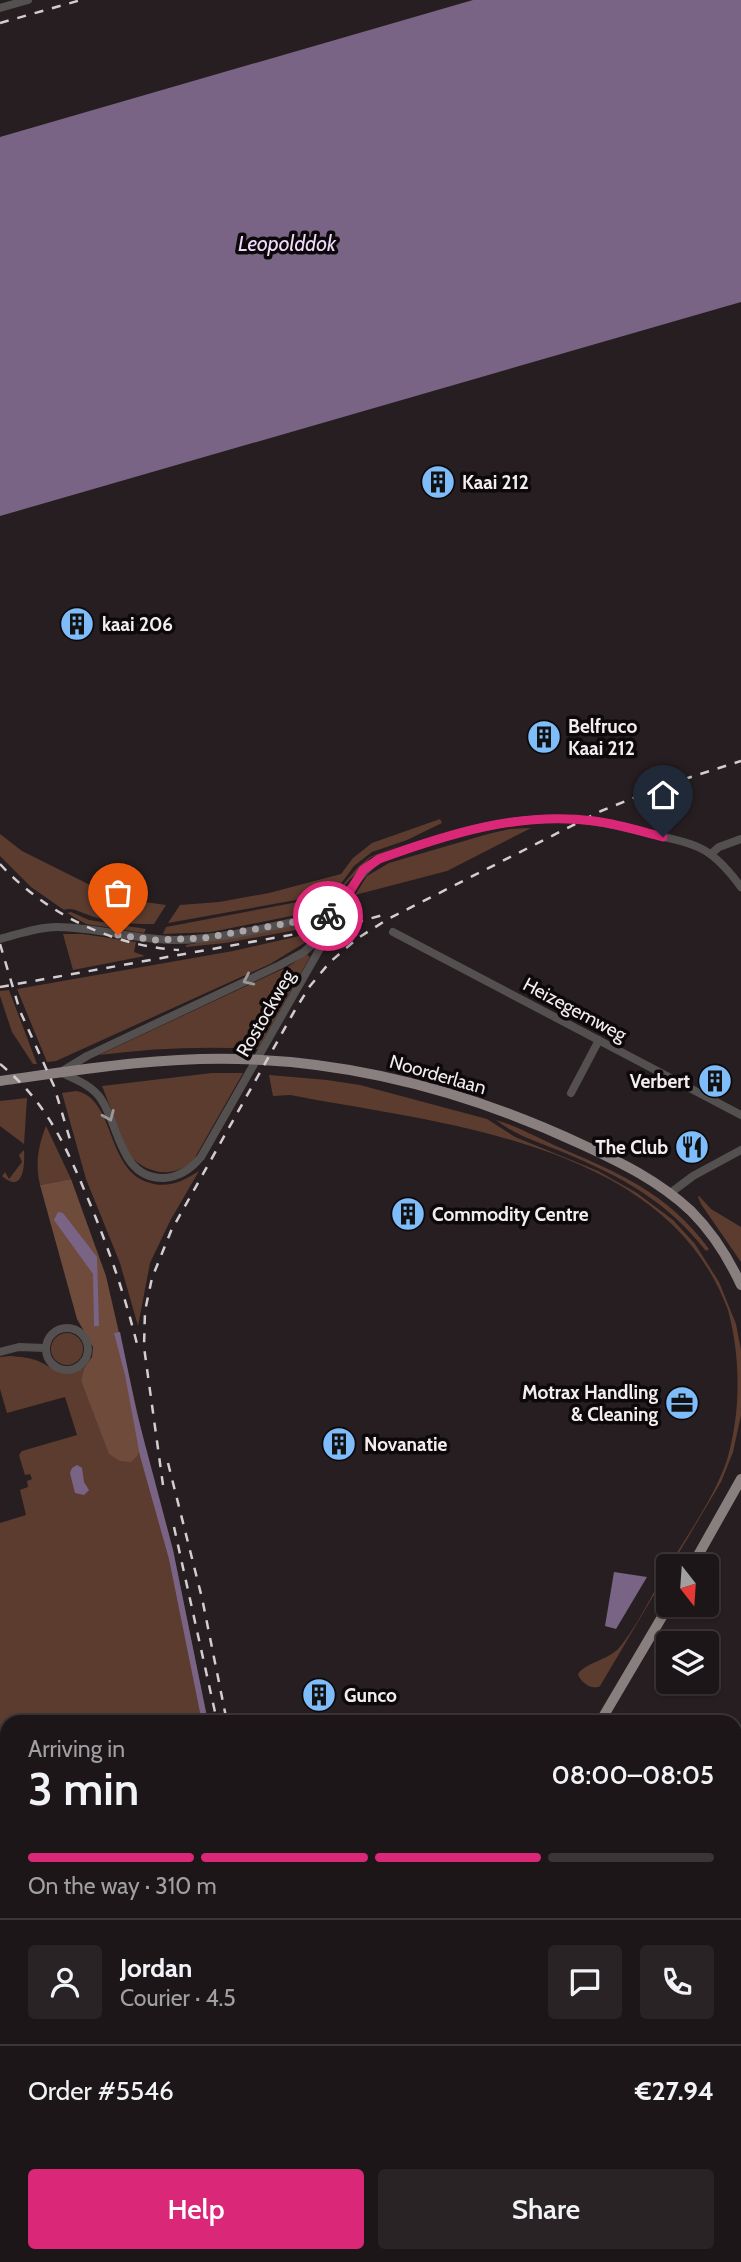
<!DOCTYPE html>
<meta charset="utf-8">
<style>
body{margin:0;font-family:Cabin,sans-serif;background:#2a2326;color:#f1f3f6;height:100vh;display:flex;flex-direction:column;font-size:26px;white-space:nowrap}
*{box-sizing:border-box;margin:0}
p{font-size:23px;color:#a09fa2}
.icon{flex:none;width:38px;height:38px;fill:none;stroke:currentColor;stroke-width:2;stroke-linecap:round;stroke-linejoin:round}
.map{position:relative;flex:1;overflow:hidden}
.details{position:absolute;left:0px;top:1715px;width:742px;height:548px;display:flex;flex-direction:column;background:#1d1619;border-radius:21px 21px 0 0;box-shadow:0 2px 5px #0004,0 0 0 2px #3b3538}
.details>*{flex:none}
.needle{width:46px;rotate:163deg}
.buttons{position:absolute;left:656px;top:1554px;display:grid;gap:14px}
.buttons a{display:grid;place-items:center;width:63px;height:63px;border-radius:7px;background:#1d1619;box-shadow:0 2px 5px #0004,0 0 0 2px #3b3538;font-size:35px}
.pin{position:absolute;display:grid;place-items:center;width:60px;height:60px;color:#fff;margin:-72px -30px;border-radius:50% 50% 50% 0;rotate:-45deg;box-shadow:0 0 7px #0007}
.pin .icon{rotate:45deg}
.courier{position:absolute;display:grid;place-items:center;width:70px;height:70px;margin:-35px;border:5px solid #db2777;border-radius:50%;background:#fff;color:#222;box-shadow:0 2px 9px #0007}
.overview em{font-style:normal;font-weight:600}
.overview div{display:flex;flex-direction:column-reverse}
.overview{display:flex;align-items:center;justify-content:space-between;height:119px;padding:0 28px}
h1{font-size:46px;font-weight:600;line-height:52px}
.bar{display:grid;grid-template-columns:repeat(4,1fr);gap:10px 7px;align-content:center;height:84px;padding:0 28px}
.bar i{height:9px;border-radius:5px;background:#3b3538}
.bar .active{background:#db2777}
.bar p{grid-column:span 4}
.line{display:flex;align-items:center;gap:18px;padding:0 28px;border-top:2px solid #3b3538}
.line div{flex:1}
.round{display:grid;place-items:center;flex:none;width:74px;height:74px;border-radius:7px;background:#2a2326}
.action{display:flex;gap:14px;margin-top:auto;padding:14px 28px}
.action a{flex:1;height:80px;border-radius:7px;background:#db2777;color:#fff;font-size:28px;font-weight:600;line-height:80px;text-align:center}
.action a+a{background:#2a2326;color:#f1f3f6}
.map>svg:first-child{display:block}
.green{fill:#5c3c2f}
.forest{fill:#6f4b3c}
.water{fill:#7a6485}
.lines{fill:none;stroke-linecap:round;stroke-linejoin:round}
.minor{stroke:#555050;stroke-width:8}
.major{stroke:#897f7e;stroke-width:10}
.rail{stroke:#d3cdcf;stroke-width:2.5;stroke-dasharray:9 9;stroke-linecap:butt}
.oneway{stroke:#9c9798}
.done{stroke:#aca5a7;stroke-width:7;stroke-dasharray:0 12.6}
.route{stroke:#db2777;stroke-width:9}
.labels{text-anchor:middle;stroke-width:7;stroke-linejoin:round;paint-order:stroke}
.poi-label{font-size:19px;font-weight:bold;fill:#f3edef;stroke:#0d090a;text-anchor:start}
.street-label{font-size:19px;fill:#f3edef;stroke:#0d090a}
.water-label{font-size:21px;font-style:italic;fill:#f1dafc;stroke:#0d090a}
</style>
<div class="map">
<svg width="741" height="2262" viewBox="0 0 741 2262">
<rect width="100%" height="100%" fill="#271e21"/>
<!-- green -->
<g class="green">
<path d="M 440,819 L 442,823 L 407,840 L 372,852 L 354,866 L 340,885 L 323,893 L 296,900 L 168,923 L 180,905 L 219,902 L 269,893 L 341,874 L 353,858 L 372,843 Z"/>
<path d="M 531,828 L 447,871 L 355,895 L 367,876 L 389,863 L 488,834 L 510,829 Z"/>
<path d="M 0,834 L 22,851 L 116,898 L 166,905 L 154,924 C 131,924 107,923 86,914 C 77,911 73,907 64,910 L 31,887 L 0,856 Z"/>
<path d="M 403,844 L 370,858 L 330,901 L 301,907 L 300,902 L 340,888 L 358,867 L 370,857 Z"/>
<path d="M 298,902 L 301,914 L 211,932 L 163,934 L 166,927 Z"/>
<path d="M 71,912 L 89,920 L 146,929 L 144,933 L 86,924 L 67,913 Z"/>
<path d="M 303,924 L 307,928 L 225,943 L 186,947 L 186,945 Z"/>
<path d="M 63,934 L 83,934 L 136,942 L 134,952 L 145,956 L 73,970 Z"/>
<path d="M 308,934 L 306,942 L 270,964 L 56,1061 L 47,1062 L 17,989 L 233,951 Z"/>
<path d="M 306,954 L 310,957 L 258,1049 C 205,1046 152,1048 99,1055 L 289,966 Z"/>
<path d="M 9,990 L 37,1064 L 33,1064 L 12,1032 L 0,996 L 0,991 Z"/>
<path d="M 212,1073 L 243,1073 L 193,1161 C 172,1179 147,1174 129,1155 L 102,1086 Z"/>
<path d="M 269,1075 L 327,1080 L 360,1085 L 487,1119 L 515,1137 L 598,1171 L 637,1193 L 673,1220 L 695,1244 L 719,1282 L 736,1324 L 741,1350 L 741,1415 L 733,1452 L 721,1482 L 671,1566 L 669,1566 C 689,1532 714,1498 727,1460 C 741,1412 741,1358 728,1310 C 666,1141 441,1124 290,1095 L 273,1096 Z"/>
<path d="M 76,1091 C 115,1098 106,1168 147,1182 C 167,1189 182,1182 199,1171 L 170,1221 L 150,1263 L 138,1326 L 120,1263 L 86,1179 L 62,1093 Z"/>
<path d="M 27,1098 L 24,1144 L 0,1126 L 0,1101 Z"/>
<path d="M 496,1120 C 514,1125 536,1137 554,1145 C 618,1173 666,1191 709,1249 L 706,1251 C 667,1201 622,1177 565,1153 C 541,1143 516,1136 496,1120 Z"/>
<path d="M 46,1126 L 71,1179 L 40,1185 C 35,1164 38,1146 46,1126 Z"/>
<path d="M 24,1150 C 25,1164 24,1195 2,1176 L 5,1172 L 9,1179 L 22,1162 L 19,1155 Z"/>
<path d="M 699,1196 L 711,1209 L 741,1227 L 741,1262 L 701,1204 L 698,1197 Z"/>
<circle cx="67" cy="1349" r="16"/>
<path d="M 10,1356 C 20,1357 29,1357 38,1361 C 58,1370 61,1379 84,1368 L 81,1380 L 144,1442 L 173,1550 L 208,1722 L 7,1722 L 7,1817 L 0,1819 L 0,1523 L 26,1515 L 20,1490 L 28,1487 L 27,1481 L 32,1479 L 30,1474 L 25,1475 L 19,1455 L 22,1451 L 77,1435 L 65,1397 L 7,1413 L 0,1389 L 0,1357 Z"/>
<path d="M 668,1566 L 668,1571 L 600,1686 C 592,1691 580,1682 578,1674 C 585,1663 608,1660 619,1648 C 637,1627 654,1591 668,1566 Z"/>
<path d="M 276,2256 L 309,2256 L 307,2262 L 275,2262 Z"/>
</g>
<!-- forest -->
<path class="forest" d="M 71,1179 L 106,1276 L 144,1442 L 137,1456 L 131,1462 L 120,1461 L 109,1454 L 81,1380 L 84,1368 L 92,1357 L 93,1347 L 77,1319 L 40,1185 Z"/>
<!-- water -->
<g class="water">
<path d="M 473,0 L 741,0 L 741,302 L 0,516 L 0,137 Z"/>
<path d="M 58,1212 L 63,1213 L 97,1257 L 99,1326 L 94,1326 L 93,1274 L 54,1220 Z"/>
<path d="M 120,1332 L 137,1414 L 173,1550 L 208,1722 L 202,1722 L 169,1559 L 140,1456 L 125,1375 L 114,1333 Z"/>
<path d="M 77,1465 L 82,1468 L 84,1482 L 89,1490 L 84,1495 L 75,1493 L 70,1473 L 72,1468 Z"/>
<path d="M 614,1572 L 647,1577 L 616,1629 L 605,1626 Z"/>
</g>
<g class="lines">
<!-- minor -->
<g class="minor">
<path d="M 0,8 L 28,0"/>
<path d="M 712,853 L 719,847 L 741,839"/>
<path d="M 393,932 L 741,1115"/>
<path d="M 0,939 C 19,934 38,927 57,927 C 97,927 135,940 174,940 C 222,940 275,925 322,916 L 333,919"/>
<path d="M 64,1070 L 87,1056 L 280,965 L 304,952 L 326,931"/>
<path d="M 60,1072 C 74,1079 92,1085 101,1099 C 120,1127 120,1179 164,1178 C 180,1177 191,1169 201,1157 L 326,938 C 325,919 362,869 379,859 C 440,837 503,816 568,819 C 595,820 621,826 647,833 C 697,845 709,844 741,887"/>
<path d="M 571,1093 L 599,1040"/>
<path d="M 669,1194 L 693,1176 L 741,1150"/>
<circle cx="67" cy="1349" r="21"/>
<path d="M 0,1352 L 19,1347 L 45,1348"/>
<path d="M 735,1828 L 741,1818"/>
<path d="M 0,2006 L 7,2004"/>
<path d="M 0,2227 L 7,2225"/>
<path d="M 492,2262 L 495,2256"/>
</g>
<!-- major -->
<g class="major">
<path d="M 0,1081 C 79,1070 157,1057 237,1059 C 358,1062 474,1094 583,1145 C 622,1163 659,1181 691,1211 C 712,1232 729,1259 741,1285"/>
<path d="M 692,1566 L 741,1479"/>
<path d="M 600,1722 L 669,1605"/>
<path d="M 318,2262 L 320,2256"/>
</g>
<!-- rail -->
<g class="rail">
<path d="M 0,23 L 81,0"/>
<path d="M 0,864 C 46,914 112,946 179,950"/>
<path d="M 0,944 L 20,1011 L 54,1086 L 71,1143"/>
<path d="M 0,987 L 346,925 L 383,915"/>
<path d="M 0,1064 C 49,1104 67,1149 91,1206 C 110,1252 126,1299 138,1348"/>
<path d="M 168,1463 L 202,1598 L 227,1722"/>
<path d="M 163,1485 L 144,1347 L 145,1311 L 152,1278 L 171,1231 L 295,1010 L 310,986 L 330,962 L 358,938 L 388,919 L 601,811 L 666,785 L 741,761"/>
<path d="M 174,1527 L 215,1712"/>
<path d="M 0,2194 L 7,2192"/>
<path d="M 264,2262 L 264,2256"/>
</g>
</g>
<!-- one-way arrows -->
<defs><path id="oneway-chevron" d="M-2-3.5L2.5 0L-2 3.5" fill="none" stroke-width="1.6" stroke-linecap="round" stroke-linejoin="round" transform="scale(1.75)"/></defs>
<g class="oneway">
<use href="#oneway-chevron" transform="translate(248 980) rotate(155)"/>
<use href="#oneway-chevron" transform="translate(109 1116) rotate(67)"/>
</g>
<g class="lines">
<!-- done -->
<path class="done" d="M 118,935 L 155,940 L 204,938 L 328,916"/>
<!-- route -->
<path class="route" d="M 328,916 L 333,919 L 363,870 L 379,859 C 448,834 520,811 594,821 C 618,824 640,831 663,837"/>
</g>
<!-- icons -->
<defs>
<g id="building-disc" transform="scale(1.75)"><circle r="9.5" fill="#7fbdfa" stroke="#0d090a"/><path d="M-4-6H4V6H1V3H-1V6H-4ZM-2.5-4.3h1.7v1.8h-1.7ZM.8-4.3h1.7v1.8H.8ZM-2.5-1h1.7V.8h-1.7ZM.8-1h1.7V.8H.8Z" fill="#111"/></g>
<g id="restaurant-disc" transform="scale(1.75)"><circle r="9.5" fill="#7fbdfa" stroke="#0d090a"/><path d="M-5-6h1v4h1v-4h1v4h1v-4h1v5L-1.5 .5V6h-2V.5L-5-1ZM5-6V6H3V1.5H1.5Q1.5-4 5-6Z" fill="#111"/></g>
<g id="office-disc" transform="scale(1.75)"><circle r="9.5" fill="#7fbdfa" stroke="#0d090a"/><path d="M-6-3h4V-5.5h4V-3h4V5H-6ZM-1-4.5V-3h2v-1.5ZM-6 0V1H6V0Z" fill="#111"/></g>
</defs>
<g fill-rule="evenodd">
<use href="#building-disc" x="438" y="482"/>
<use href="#building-disc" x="77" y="624"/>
<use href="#building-disc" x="544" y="737"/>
<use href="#building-disc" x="715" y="1081"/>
<use href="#restaurant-disc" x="692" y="1147"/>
<use href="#building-disc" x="408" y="1214"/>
<use href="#office-disc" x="682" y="1403"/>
<use href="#building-disc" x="339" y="1444"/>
<use href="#building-disc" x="319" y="1695"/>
</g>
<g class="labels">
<!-- poi labels -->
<g class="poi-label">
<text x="462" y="489">Kaai 212</text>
<text x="102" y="631">kaai 206</text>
<text x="568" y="733">Belfruco<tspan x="568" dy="22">Kaai 212</tspan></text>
<text x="690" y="1088" text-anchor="end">Verbert</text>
<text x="668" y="1154" text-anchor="end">The Club</text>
<text x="432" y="1221">Commodity Centre</text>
<text x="658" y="1399" text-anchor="end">Motrax Handling<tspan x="658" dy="22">&amp; Cleaning</tspan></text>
<text x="364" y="1451">Novanatie</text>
<text x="344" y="1702">Gunco</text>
</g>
<!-- street labels -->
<g class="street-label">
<text transform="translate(575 1009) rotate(28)" y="7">Heizegemweg</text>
<text transform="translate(265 1013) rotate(-60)" y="7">Rostockweg</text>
<text transform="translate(438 1074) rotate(16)" y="7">Noorderlaan</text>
</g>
<!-- water labels -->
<g class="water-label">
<text x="287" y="251">Leopolddok</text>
</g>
</g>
</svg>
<div class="buttons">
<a><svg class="needle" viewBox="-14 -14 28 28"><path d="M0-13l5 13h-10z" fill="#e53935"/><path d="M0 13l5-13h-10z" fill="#a09fa2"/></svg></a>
<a><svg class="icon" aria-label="layers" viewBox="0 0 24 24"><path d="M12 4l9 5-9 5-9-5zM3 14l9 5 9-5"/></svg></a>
</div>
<div class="pin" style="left:118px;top:935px;background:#ea580c"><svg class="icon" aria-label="bag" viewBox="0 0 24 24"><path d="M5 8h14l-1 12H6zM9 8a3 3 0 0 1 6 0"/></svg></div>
<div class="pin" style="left:663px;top:837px;background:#1f2937"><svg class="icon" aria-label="home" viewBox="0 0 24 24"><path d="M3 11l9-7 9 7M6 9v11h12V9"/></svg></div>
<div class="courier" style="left:328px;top:916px"><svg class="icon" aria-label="bike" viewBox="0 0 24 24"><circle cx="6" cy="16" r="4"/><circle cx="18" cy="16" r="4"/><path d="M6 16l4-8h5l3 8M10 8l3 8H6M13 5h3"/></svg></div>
<section class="details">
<div class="overview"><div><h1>3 min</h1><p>Arriving in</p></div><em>08:00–08:05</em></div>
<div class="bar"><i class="active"></i><i class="active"></i><i class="active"></i><i></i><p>On the way · 310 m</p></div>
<div class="line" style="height:126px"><a class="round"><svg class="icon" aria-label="person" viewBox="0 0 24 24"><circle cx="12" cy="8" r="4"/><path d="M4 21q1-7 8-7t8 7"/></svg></a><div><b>Jordan</b><p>Courier · 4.5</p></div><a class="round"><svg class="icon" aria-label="chat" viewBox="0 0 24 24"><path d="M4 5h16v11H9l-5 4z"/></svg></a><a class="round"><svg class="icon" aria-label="phone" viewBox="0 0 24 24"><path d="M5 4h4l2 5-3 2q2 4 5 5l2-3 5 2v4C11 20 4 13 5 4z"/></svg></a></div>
<div class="line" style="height:91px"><div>Order #5546</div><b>€27.94</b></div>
<div class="action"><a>Help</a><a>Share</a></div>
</section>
</div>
